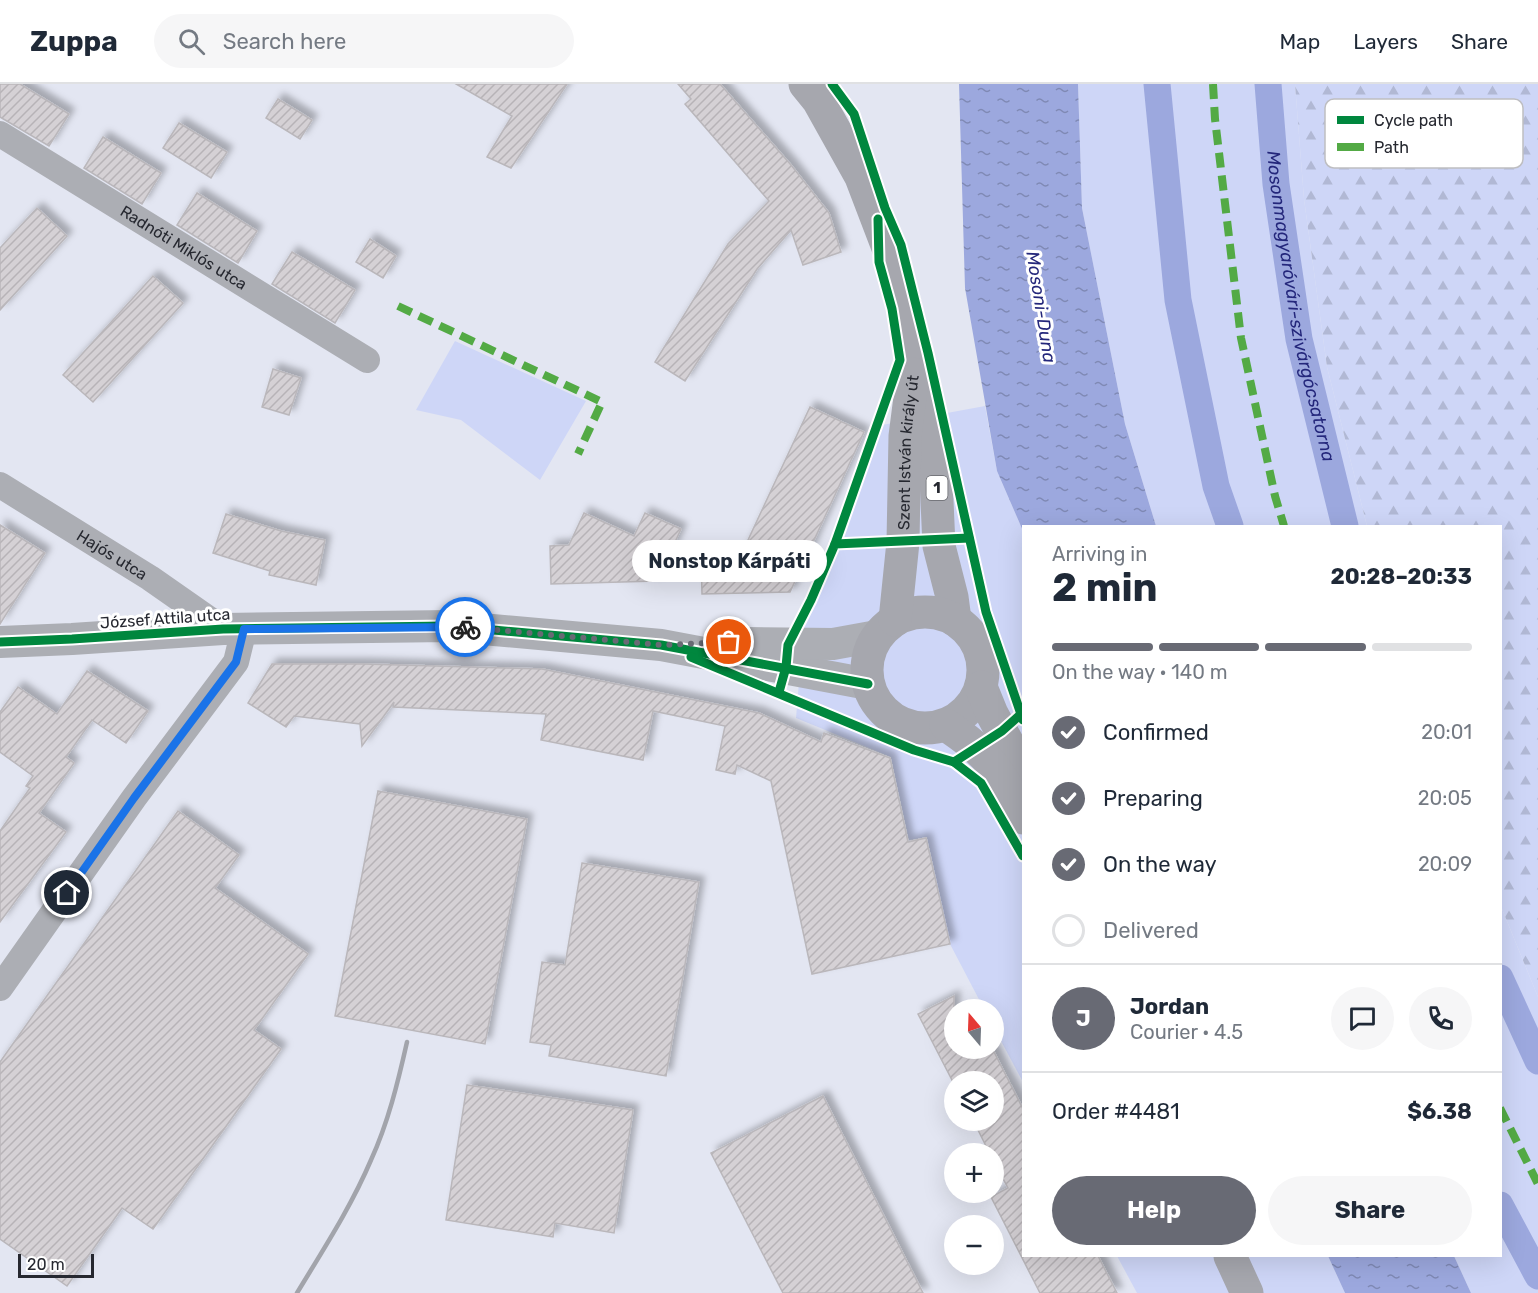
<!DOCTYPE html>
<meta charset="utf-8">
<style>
body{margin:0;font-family:Rubik,sans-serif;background:#f6f6f7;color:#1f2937;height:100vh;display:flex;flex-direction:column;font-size:22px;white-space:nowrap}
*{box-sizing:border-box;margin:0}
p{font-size:20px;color:#747a83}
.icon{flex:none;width:33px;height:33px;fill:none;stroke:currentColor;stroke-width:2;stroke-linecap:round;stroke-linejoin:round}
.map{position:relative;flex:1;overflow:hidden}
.details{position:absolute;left:1022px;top:441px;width:480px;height:732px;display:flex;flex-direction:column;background:#fff;border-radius:0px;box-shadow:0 6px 24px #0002}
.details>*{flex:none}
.needle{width:39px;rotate:341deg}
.buttons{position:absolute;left:944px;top:915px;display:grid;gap:12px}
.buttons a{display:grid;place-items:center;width:60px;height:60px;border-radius:50%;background:#fff;box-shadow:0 6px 24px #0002;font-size:30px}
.scale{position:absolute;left:18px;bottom:15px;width:76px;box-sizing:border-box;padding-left:6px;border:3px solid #262830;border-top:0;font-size:16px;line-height:21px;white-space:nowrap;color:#262830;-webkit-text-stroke:4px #fff;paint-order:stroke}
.pin{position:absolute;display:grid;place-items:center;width:51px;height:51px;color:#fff;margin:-26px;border:3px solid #fff;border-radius:50%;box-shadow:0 2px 6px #0007}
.courier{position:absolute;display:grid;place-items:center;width:60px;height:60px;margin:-30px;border:4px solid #1a73e8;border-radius:50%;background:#fff;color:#222;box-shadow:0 2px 8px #0007}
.bubble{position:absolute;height:42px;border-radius:21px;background:#fff;box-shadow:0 6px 24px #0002;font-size:20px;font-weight:700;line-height:42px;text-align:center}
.head em{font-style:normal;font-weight:700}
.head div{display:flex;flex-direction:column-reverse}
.head{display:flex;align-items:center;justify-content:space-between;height:102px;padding:0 30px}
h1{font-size:39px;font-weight:700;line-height:45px}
.bar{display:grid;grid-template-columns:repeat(4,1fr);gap:9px 6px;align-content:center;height:72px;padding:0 30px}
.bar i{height:8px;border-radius:4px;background:#e0e1e3}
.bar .active{background:#686a74}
.bar p{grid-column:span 4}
.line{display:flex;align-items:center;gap:15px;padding:0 30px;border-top:2px solid #e0e1e3}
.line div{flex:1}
.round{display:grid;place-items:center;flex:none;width:63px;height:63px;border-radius:32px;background:#f6f6f7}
ol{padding:0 30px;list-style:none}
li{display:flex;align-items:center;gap:18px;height:66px}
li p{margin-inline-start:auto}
li .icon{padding:6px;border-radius:50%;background:#686a74;color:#fff;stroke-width:4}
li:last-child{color:#747a83}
li i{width:33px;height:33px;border:3px solid #e0e1e3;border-radius:50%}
.action{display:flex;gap:12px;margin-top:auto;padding:12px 30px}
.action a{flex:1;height:69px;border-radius:36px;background:#686a74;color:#fff;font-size:24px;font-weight:700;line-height:69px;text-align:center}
.action a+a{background:#f6f6f7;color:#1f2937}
header{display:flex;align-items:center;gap:36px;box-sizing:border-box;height:84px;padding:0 30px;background:#fff;border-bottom:2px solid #e0e1e3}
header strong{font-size:28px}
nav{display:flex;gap:33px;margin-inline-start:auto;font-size:21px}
.search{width:420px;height:54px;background:#f6f6f7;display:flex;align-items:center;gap:15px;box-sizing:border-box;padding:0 21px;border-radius:33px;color:#747a83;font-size:22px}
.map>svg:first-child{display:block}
.grass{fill:#ced6f7}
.forest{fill:url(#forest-firs)}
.water{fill:url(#water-ripples)}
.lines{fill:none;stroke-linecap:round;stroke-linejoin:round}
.canal{stroke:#9ca8de;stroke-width:27}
.building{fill:url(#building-hatch);stroke:#bab7bb;stroke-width:1.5;filter:url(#shadow)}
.minor{stroke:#acaeb4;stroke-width:26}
.tertiary{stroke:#acaeb4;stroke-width:32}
.primary{stroke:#a6a7ae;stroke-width:33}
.rail{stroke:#a2a4ab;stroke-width:4.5}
.quiet{stroke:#53aa45;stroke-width:8;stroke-dasharray:15 8;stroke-linecap:butt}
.cycleway-casing{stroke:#fff;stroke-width:13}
.cycleway{stroke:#00873e;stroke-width:9}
.done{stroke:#686a74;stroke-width:6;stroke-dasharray:0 10.8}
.route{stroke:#1a73e8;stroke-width:8}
.labels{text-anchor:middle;stroke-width:6;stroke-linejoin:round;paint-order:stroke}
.shield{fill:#fff;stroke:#67686e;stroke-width:1.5}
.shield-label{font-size:15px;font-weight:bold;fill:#262830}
.street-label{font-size:16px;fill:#262830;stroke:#fff}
.water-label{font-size:18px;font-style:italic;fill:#24277b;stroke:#fff}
.key{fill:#fff;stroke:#bebec1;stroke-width:1.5}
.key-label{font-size:16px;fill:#262830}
</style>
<header>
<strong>Zuppa</strong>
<div class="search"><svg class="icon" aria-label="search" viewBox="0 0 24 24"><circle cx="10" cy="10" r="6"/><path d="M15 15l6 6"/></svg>Search here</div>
<nav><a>Map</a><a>Layers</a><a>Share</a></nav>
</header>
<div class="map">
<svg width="1538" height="1209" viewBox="0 0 1538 1209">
<defs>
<pattern id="forest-firs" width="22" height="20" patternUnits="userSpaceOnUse" patternTransform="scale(1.5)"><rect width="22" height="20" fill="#ced6f7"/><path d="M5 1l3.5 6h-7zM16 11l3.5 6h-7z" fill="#b1b8d4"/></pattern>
<pattern id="water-ripples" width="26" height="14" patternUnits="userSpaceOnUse" patternTransform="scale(1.5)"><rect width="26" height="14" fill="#9ca8de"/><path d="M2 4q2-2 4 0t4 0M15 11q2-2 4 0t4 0" fill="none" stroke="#7f89b4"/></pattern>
<pattern id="building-hatch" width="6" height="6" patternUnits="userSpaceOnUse" patternTransform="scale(1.5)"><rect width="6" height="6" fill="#d5d1d5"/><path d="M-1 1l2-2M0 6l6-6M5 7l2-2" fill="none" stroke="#b7b3b7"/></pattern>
<filter id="shadow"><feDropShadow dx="5.5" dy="-5.5" stdDeviation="3" flood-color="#0004"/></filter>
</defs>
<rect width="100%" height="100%" fill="#e3e6f2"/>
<!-- grass -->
<g class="grass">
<path d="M 1078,0 L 1295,0 L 1304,115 L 1327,283 L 1367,442 L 1156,442 L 1125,340 L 1082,124 Z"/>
<path d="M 455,257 L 586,317 L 540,396 L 461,336 L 416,326 Z"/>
<path d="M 985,322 L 997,387 L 1023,447 L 1023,998 L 993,942 L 993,926 L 984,925 L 950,860 L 927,753 L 909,756 L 891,673 L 796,634 L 804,538 L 882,341 Z"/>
<path d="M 1500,820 L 1538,913 L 1538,1209 L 1471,1209 L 1454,1172 L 1500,1172 Z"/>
<path d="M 1117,1172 L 1328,1172 L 1345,1209 L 1137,1209 Z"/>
</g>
<!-- forest -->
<path class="forest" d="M 1295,0 L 1538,0 L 1538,913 L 1500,820 L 1500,442 L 1367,442 L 1327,283 L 1304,115 Z"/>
<!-- water -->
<g class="water">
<path d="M 959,0 L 1078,0 L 1082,124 L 1125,340 L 1156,442 L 1023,442 L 1023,447 L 997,387 L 965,204 Z"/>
<path d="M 1328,1172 L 1454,1172 L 1471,1209 L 1345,1209 Z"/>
</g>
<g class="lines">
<!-- canal -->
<g class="canal">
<path d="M 1157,0 L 1178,216 L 1216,402 L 1230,442"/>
<path id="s1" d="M 1268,0 L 1276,100 L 1299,255 L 1345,442"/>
<path d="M 1500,894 L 1538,977"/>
<path d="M 1500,1121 L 1538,1192"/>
</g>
</g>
<!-- building -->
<g class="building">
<path d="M 0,0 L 20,0 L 69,30 L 49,62 L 0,33 Z"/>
<path d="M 456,0 L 567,0 L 511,84 L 487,73 L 512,32 Z"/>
<path d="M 678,0 L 720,0 L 791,81 L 829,129 L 841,168 L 803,181 L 791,146 L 757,185 L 685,297 L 655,278 L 728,160 L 769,117 L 685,20 L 691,15 Z"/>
<path d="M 278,15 L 312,36 L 300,55 L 266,34 Z"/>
<path d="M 179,39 L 227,68 L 211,94 L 163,64 Z"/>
<path d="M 103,53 L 161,89 L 142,120 L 84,84 Z"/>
<path d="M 197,109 L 257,147 L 238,179 L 177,141 Z"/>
<path d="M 37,124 L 67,152 L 0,226 L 0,164 Z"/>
<path d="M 370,155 L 396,172 L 383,194 L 356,178 Z"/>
<path d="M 292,168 L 355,206 L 335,239 L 272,200 Z"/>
<path d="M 153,192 L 183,219 L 93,318 L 63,291 Z"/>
<path d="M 273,285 L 301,294 L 289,331 L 262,323 Z"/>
<path d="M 810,323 L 864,348 L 790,508 L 702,510 L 701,472 L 741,471 Z"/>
<path d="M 584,429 L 634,452 L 645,429 L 681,445 L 657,497 L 551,500 L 550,462 L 569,461 Z"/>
<path d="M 226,430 L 281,447 L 325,456 L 316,501 L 269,491 L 270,487 L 213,469 Z"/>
<path d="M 0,441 L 45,469 L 0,540 Z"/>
<path d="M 272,580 L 364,580 L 542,585 L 759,629 L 821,658 L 824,649 L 890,674 L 908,758 L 926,754 L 950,860 L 812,890 L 771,697 L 737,681 L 735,690 L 716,686 L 725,642 L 653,627 L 643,676 L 541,656 L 546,630 L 393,623 L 394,618 L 362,662 L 360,640 L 294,632 L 286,643 L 248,619 Z"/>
<path d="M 87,587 L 148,627 L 126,659 L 92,636 L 66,673 L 74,679 L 39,729 L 66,748 L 0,838 L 0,747 L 30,704 L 26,702 L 33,692 L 0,668 L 0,628 L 18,603 L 57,630 Z"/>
<path d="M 378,707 L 527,735 L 485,960 L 335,932 Z"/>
<path d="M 178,727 L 239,771 L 215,804 L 308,870 L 254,946 L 281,965 L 153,1145 L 122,1124 L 67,1202 L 0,1155 L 0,978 Z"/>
<path d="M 582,779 L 699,798 L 666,992 L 549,972 L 551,961 L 530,958 L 542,878 L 565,881 Z"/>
<path d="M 954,912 L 954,964 L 992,964 L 1023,1025 L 1023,1172 L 1098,1172 L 1117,1209 L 1040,1209 L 991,1113 L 1008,1104 L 993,1076 L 993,1070 L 990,1070 L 973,1036 L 993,1036 L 993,998 L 954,998 L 954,1000 L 918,930 Z"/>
<path d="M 467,1001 L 633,1026 L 614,1149 L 555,1139 L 553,1153 L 446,1136 Z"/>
<path d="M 823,1012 L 923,1209 L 783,1209 L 711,1069 Z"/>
</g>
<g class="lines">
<!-- minor -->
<g class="minor">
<path id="s2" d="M 0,50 L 367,276"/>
<path id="s3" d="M 0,401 L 150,494 L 223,545"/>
<path d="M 0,904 L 134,714 L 236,578 L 244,545"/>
</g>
<!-- tertiary -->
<g class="tertiary">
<path d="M 0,558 L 72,555 L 223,545 L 449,542 L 661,561 L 868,600"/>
<path d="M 746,559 L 833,560 L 877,552"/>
</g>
<!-- primary -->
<g class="primary">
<path d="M 805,0 L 818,16 L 861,93 L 890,169 L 905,220 L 915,273 L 934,349 L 939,462 L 952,513 L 955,536"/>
<circle cx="925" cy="586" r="58"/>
<path id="s4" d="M 895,536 L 903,458 L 905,352 L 913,290"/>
<path d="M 981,603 L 992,630 L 1023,687"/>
<path d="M 946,641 C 956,648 967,655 976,664 C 997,682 1011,709 1023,734"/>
<path d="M 1230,1172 L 1247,1209"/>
</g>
<!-- rail -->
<path class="rail" d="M 297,1209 C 323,1166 351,1123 371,1076 C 388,1039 398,998 407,958"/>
<!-- quiet -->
<g class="quiet">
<path d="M 1213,0 L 1215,35 L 1241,254 L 1275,412 L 1284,442"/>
<path d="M 398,222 L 602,318 L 578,370"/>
<path d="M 1500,1024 L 1538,1100"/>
</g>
<!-- cycleway casing -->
<g class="cycleway-casing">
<g id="cycleway">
<path d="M 832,0 L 854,30 L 885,124 L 901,161 L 928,269 L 986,528 L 1023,636"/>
<path d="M 835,460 L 900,276 L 892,225 L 879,178 L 878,135"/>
<path d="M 0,558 L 72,555 L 223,545 L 449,542 L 661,561 L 868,600"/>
<path d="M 691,573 L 914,666 L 954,678 L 1002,647 L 1021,630"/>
<path d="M 779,608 L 786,583 L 788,561 L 811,516 L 835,460 L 969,454"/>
<path d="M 954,678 L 981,699 L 1023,772"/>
</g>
</g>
<!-- cycleway -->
<use href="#cycleway" class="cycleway"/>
</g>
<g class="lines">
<!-- done -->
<path class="done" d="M 465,543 L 661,561 L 729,558"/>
<!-- route -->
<path class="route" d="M 67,809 L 134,714 L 236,578 L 244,545 L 465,543"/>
</g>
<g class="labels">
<!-- shield labels -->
<rect class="shield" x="926.5" y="392" width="21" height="24" rx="4.5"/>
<g class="shield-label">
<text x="937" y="409">1</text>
</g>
<!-- street labels -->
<g class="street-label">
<text dy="6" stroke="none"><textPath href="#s2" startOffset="216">Radnóti Miklós utca</textPath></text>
<text dy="6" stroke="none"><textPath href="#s4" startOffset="168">Szent István király út</textPath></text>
<text dy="6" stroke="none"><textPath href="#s3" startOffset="132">Hajós utca</textPath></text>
<text transform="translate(165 534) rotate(-4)" y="6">József Attila utca</text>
</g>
<!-- water labels -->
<g class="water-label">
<text dy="6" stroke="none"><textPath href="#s1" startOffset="225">Mosonmagyaróvári-szivárgócsatorna</textPath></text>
<text transform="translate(1041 223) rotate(81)" y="6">Mosoni-Duna</text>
</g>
</g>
<!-- legend -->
<rect x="1325" y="15" width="198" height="69" rx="9" class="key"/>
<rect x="1337" y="32" width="27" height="8" fill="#00873e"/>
<rect x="1337" y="59" width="27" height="8" fill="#53aa45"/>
<g class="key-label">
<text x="1374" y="42">Cycle path</text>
<text x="1374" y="69">Path</text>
</g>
</svg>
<div class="buttons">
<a><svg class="needle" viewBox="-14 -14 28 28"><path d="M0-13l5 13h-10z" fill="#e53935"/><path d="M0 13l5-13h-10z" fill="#747a83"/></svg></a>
<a><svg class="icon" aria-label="layers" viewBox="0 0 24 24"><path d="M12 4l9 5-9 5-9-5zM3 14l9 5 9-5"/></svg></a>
<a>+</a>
<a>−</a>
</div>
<div class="scale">20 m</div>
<div class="pin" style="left:729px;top:558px;background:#ea580c"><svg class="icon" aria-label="bag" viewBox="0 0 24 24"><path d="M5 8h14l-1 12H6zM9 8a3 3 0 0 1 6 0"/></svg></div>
<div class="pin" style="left:67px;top:809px;background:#1f2937"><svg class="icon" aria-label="home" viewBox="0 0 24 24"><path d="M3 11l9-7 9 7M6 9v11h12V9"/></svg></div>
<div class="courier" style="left:465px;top:543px"><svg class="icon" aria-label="bike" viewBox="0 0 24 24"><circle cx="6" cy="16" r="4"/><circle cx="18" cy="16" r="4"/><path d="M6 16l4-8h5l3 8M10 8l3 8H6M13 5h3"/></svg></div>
<div class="bubble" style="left:632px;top:456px;width:195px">Nonstop Kárpáti</div>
<section class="details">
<div class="head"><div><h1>2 min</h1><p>Arriving in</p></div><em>20:28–20:33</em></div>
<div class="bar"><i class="active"></i><i class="active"></i><i class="active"></i><i></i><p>On the way · 140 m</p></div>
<ol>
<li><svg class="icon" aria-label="check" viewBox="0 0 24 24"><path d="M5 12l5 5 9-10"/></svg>Confirmed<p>20:01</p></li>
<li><svg class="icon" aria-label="check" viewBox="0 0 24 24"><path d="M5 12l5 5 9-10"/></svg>Preparing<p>20:05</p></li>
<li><svg class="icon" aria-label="check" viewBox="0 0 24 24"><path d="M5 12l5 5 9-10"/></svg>On the way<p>20:09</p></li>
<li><i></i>Delivered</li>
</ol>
<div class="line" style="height:108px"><b class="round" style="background:#686a74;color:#fff">J</b><div><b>Jordan</b><p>Courier · 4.5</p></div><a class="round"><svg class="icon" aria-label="chat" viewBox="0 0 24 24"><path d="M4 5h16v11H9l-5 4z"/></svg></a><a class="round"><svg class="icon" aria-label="phone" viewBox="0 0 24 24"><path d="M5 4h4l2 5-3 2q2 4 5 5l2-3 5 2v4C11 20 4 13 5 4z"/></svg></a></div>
<div class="line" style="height:78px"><div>Order #4481</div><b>$6.38</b></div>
<div class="action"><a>Help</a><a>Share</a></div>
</section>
</div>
